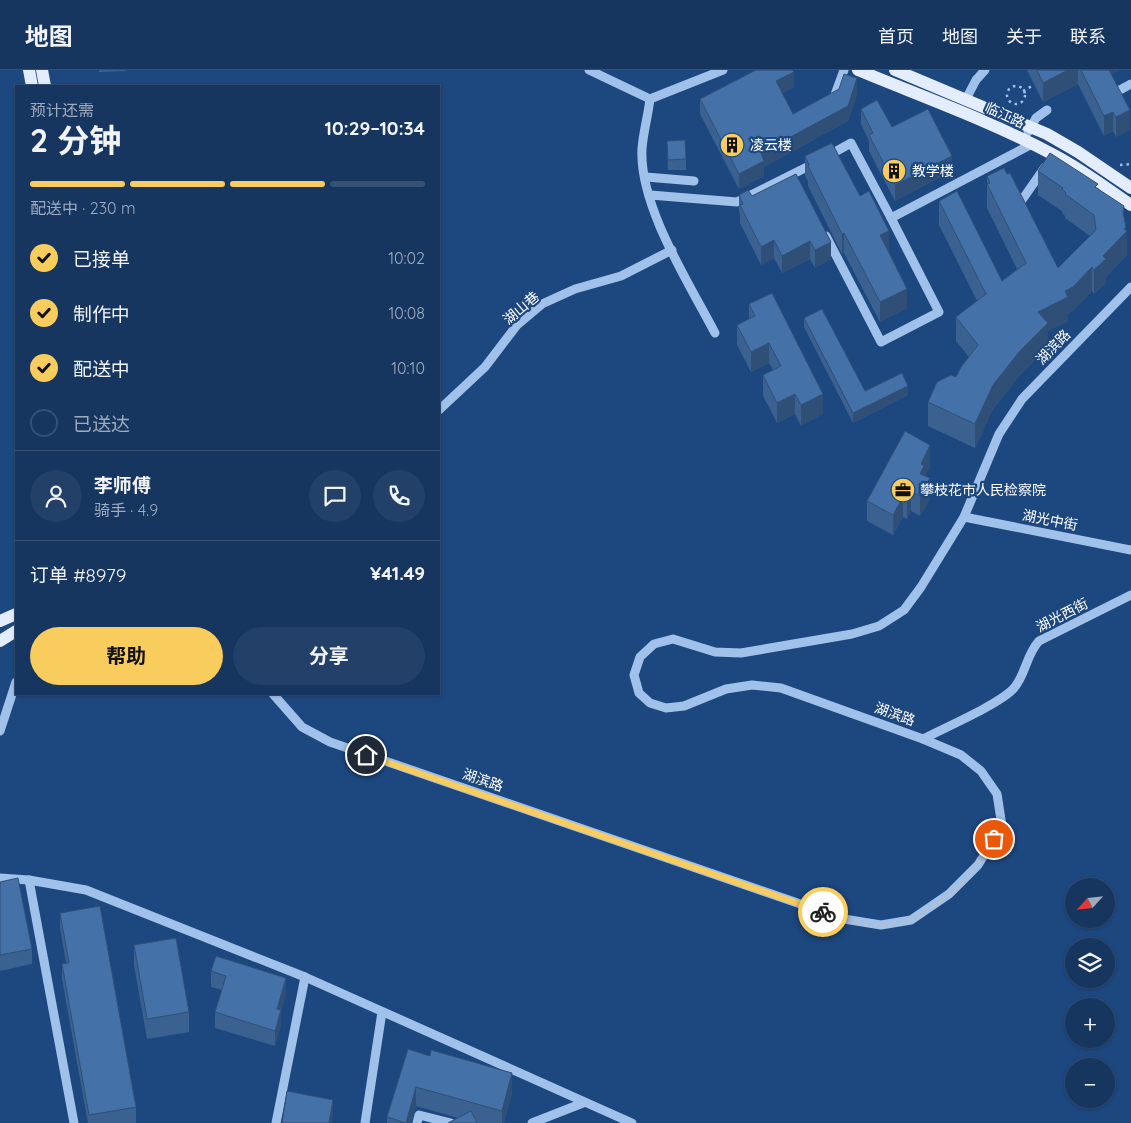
<!DOCTYPE html>
<html lang="zh">
<meta charset="utf-8">
<style>
body{margin:0;font-family:Quicksand,"Noto Sans SC",sans-serif;background:#234068;color:#f1f3f6;height:100vh;display:flex;flex-direction:column;font-size:19px;white-space:nowrap}
*{box-sizing:border-box;margin:0}
p{font-size:16px;color:#9eabbd}
.icon{flex:none;width:28px;height:28px;fill:none;stroke:currentColor;stroke-width:2;stroke-linecap:round;stroke-linejoin:round}
.map{position:relative;flex:1;overflow:hidden}
.side{position:absolute;left:15px;top:15px;width:425px;height:610px;display:flex;flex-direction:column;background:#16355f;border-radius:0px;box-shadow:0 1px 4px #0004,0 0 0 1px #355074}
.side>*{flex:none}
.needle{width:32px;rotate:243deg}
.tools{position:absolute;left:1065px;top:808px;display:grid;gap:10px}
.tools a{display:grid;place-items:center;width:50px;height:50px;border-radius:50%;background:#16355f;box-shadow:0 1px 4px #0004,0 0 0 1px #355074;font-size:25px}
.pin{position:absolute;display:grid;place-items:center;width:42px;height:42px;color:#fff;margin:-21px;border:2px solid #fff;border-radius:50%;box-shadow:0 1px 5px #0007}
.courier{position:absolute;display:grid;place-items:center;width:50px;height:50px;margin:-25px;border:4px solid #f9cc5e;border-radius:50%;background:#fff;color:#222;box-shadow:0 1px 6px #0007}
.summary em{font-style:normal;font-weight:700}
.summary div{display:flex;flex-direction:column-reverse}
.summary{display:flex;align-items:center;justify-content:space-between;height:85px;padding:0 15px}
h1{font-size:32px;font-weight:700;line-height:38px}
.bar{display:grid;grid-template-columns:repeat(4,1fr);gap:8px 5px;align-content:center;height:60px;padding:0 15px}
.bar i{height:6px;border-radius:4px;background:#355074}
.bar .active{background:#f9cc5e}
.bar p{grid-column:span 4}
.line{display:flex;align-items:center;gap:12px;padding:0 15px;border-top:1px solid #355074}
.line div{flex:1}
.round{display:grid;place-items:center;flex:none;width:52px;height:52px;border-radius:26px;background:#234068}
ol{padding:0 15px;list-style:none}
li{display:flex;align-items:center;gap:15px;height:55px}
li p{margin-inline-start:auto}
li .icon{padding:5px;border-radius:50%;background:#f9cc5e;color:#111;stroke-width:4}
li:last-child{color:#9eabbd}
li i{width:28px;height:28px;border:2px solid #355074;border-radius:50%}
.primary-button{display:flex;gap:10px;margin-top:auto;padding:10px 15px}
.primary-button a{flex:1;height:58px;border-radius:30px;background:#f9cc5e;color:#111;font-size:20px;font-weight:700;line-height:58px;text-align:center}
.primary-button a+a{background:#234068;color:#f1f3f6}
header{display:flex;align-items:center;gap:30px;box-sizing:border-box;height:70px;padding:0 25px;background:#16355f;border-bottom:1px solid #355074}
header strong{font-size:24px}
nav{display:flex;gap:28px;margin-inline-start:auto;font-size:18px}
.map>svg:first-child{display:block}
.lines{fill:none;stroke-linecap:round;stroke-linejoin:round}
.path{stroke:#a0c1e9;stroke-width:2.5;stroke-dasharray:2.5 4;stroke-linecap:butt}
.minor{stroke:#a0c1e9;stroke-width:9}
.major{stroke:#e3edfe;stroke-width:12}
.wall{fill:#3b6191}
.shaded-wall{fill:#304f76}
.building{fill:#4571a9;stroke:#304f76}
.done{stroke:#b0bfd2;stroke-width:5;stroke-dasharray:0 9}
.route{stroke:#f9cc5e;stroke-width:6}
.labels{text-anchor:middle;stroke-width:4.5;stroke-linejoin:round;paint-order:stroke}
.street-label{font-size:14px;fill:#fff;stroke:#1d477f}
.poi-label{font-size:14px;fill:#fff;stroke:#1d477f;text-anchor:start}
</style>
<header>
<strong>地图</strong>
<nav><a>首页</a><a>地图</a><a>关于</a><a>联系</a></nav>
</header>
<div class="map">
<svg width="1131" height="1053" viewBox="0 0 1131 1053">
<rect width="100%" height="100%" fill="#1d477f"/>
<g class="lines">
<!-- path -->
<g class="path">
<circle cx="1016" cy="25" r="9"/>
<path d="M 1023,21 L 1034,15"/>
<path d="M 1120,95 L 1131,94"/>
</g>
<!-- minor -->
<g class="minor">
<path d="M 589,0 L 650,29 L 723,0"/>
<path d="M 1118,21 L 1131,14"/>
<path d="M 650,29 C 648,46 643,63 642,79 C 639,136 689,213 715,263"/>
<path d="M 966,29 L 976,10 L 985,0"/>
<path d="M 833,30 L 844,0"/>
<path d="M 1028,62 L 1036,48 L 1047,40"/>
<path d="M 826,87 L 851,73 L 891,148 L 1032,74"/>
<path d="M 646,107 L 694,111"/>
<path d="M 650,125 L 737,132 L 815,93"/>
<path d="M 1022,130 L 1045,97"/>
<path d="M 826,166 L 881,272 L 939,242 L 891,148"/>
<path d="M 439,340 L 485,297 L 517,255 L 542,234 L 575,219 L 621,206 L 672,180"/>
<path d="M 964,447 L 1131,480"/>
<path d="M 273,624 L 302,657 L 330,672 L 844,849 L 881,855 L 911,850 L 949,824 L 978,795 L 1002,756 L 997,724 L 981,701 L 961,685 L 923,669 L 781,618 L 752,615 L 726,619 L 684,636 L 666,638 L 650,633 L 639,623 L 634,605 L 640,587 L 654,574 L 673,569 L 715,582 L 741,583 L 852,564 L 879,556 L 904,540 L 921,517 L 964,447 L 999,364 L 1022,329 L 1131,217"/>
<path d="M 0,661 L 16,612"/>
<path d="M 923,669 C 944,658 1000,634 1014,618 C 1026,604 1026,585 1039,571 L 1131,525"/>
<path d="M 0,808 L 29,810 L 86,820 L 305,907 L 632,1053"/>
<path d="M 29,810 L 74,1053"/>
<path d="M 276,1053 L 305,907"/>
<path d="M 365,1053 L 382,942"/>
<path d="M 417,1053 L 419,1045 L 451,1053"/>
<path d="M 532,1053 L 583,1033"/>
</g>
<!-- major -->
<g class="major">
<path d="M 29,0 L 32,16"/>
<path d="M 42,0 L 45,16"/>
<path d="M 858,0 C 923,27 991,51 1054,85 C 1081,99 1106,118 1131,135"/>
<path d="M 895,0 L 1047,64 L 1078,82 L 1131,118"/>
<path d="M 0,551 L 16,544"/>
<path d="M 0,571 L 16,561"/>
</g>
</g>
<!-- wall -->
<g class="wall">
<path d="M 99,0 L 126,0 L 126,1 L 99,2 Z"/>
<path d="M 1027,0 L 1119,0 L 1111,4 L 1130,60 L 1116,67 L 1113,61 L 1104,66 L 1078,14 L 1043,32 Z"/>
<path d="M 794,17 L 782,23 L 793,44 L 857,24 L 848,51 L 764,97 L 764,106 L 739,119 L 700,44 L 700,29 Z"/>
<path d="M 861,39 L 952,101 L 895,131 L 869,81 L 869,71 L 861,54 Z"/>
<path d="M 667,71 L 686,89 L 686,100 L 668,100 Z"/>
<path d="M 805,86 L 860,126 L 889,180 L 888,181 L 907,238 L 880,252 L 844,183 L 842,184 L 808,116 L 808,111 L 805,106 Z"/>
<path d="M 1038,101 L 1098,118 L 1124,147 L 1126,157 L 1127,185 L 1106,207 L 1106,213 L 1094,224 L 1092,221 L 1073,241 L 1068,243 L 1068,251 L 1048,261 L 1048,277 L 1020,305 L 993,339 L 975,378 L 928,356 L 928,332 L 956,307 L 969,287 L 956,271 L 956,247 L 977,231 L 939,155 L 939,131 L 1002,211 L 1017,199 L 987,138 L 987,106 L 1058,198 L 1090,166 L 1065,148 L 1065,146 L 1062,143 L 1062,141 L 1038,125 Z"/>
<path d="M 796,104 L 831,189 L 815,198 L 810,189 L 782,203 L 774,188 L 761,195 L 740,153 L 740,145 L 739,142 L 739,125 L 752,126 Z"/>
<path d="M 749,234 L 823,344 L 801,356 L 795,344 L 777,353 L 763,326 L 763,305 L 773,300 L 769,293 L 751,302 L 737,275 L 737,255 L 749,249 Z"/>
<path d="M 804,248 L 865,321 L 908,325 L 853,353 L 804,257 Z"/>
<path d="M 930,396 L 925,406 L 930,429 L 920,446 L 911,441 L 907,449 L 903,447 L 893,465 L 867,451 L 867,431 Z"/>
<path d="M 0,812 L 32,879 L 32,894 L 0,901 Z"/>
<path d="M 60,843 L 136,1037 L 136,1053 L 88,1053 L 62,909 L 62,894 L 66,893 L 60,858 Z"/>
<path d="M 134,875 L 189,942 L 189,962 L 147,969 L 134,895 Z"/>
<path d="M 211,901 L 286,924 L 281,941 L 281,955 L 275,976 L 215,958 L 215,942 L 222,920 L 211,917 Z"/>
<path d="M 408,979 L 512,1022 L 504,1053 L 448,1053 L 458,1048 L 416,1036 L 411,1053 L 387,1053 L 387,1047 Z"/>
</g>
<!-- shaded-wall -->
<g class="shaded-wall">
<path d="M 1068,0 L 1078,0 L 1078,14 L 1043,32 L 1043,13 Z"/>
<path d="M 1106,0 L 1119,0 L 1109,5 Z"/>
<path d="M 794,2 L 794,17 L 776,27 L 776,11 Z"/>
<path d="M 857,8 L 857,24 L 848,51 L 764,97 L 764,106 L 739,119 L 739,104 L 761,83 Z"/>
<path d="M 1130,40 L 1130,60 L 1116,67 L 1116,47 Z"/>
<path d="M 1113,42 L 1113,61 L 1104,66 L 1104,46 Z"/>
<path d="M 952,86 L 952,101 L 895,131 L 895,115 Z"/>
<path d="M 1124,136 L 1124,160 L 1126,157 L 1127,185 L 1106,207 L 1106,213 L 1094,224 L 1094,200 L 1123,143 Z"/>
<path d="M 889,161 L 889,180 L 880,185 L 880,165 Z"/>
<path d="M 844,163 L 844,183 L 842,184 L 842,164 Z"/>
<path d="M 774,170 L 774,188 L 761,195 L 761,177 Z"/>
<path d="M 810,171 L 810,189 L 782,203 L 782,186 Z"/>
<path d="M 831,172 L 831,189 L 815,198 L 815,180 Z"/>
<path d="M 1092,197 L 1092,221 L 1073,241 L 1068,243 L 1068,251 L 1048,261 L 1048,277 L 1020,305 L 993,339 L 975,378 L 975,354 L 993,315 L 1038,242 L 1065,221 Z"/>
<path d="M 907,219 L 907,238 L 880,252 L 880,232 Z"/>
<path d="M 769,273 L 769,293 L 751,302 L 751,282 Z"/>
<path d="M 908,316 L 908,325 L 853,353 L 853,343 Z"/>
<path d="M 795,324 L 795,344 L 777,353 L 777,333 Z"/>
<path d="M 823,324 L 823,344 L 801,356 L 801,335 Z"/>
<path d="M 930,375 L 930,396 L 924,407 L 920,404 L 921,394 Z"/>
<path d="M 930,408 L 930,429 L 920,446 L 920,426 Z"/>
<path d="M 911,421 L 911,441 L 907,449 L 907,429 Z"/>
<path d="M 903,427 L 903,447 L 893,465 L 893,445 Z"/>
<path d="M 286,908 L 286,924 L 281,941 L 281,955 L 275,976 L 275,961 L 277,939 Z"/>
<path d="M 512,1003 L 512,1022 L 504,1053 L 502,1053 L 502,1041 Z"/>
<path d="M 416,1017 L 416,1036 L 411,1053 L 406,1053 Z"/>
<path d="M 333,1030 L 333,1045 L 332,1053 L 329,1053 Z"/>
</g>
<!-- building -->
<g class="building">
<path d="M 756,0 L 793,0 L 794,2 L 776,11 L 793,44 L 839,19 L 844,4 L 857,8 L 848,36 L 761,83 L 764,91 L 739,104 L 700,29 Z"/>
<path d="M 1037,0 L 1068,0 L 1043,13 Z"/>
<path d="M 1081,0 L 1109,0 L 1130,40 L 1116,47 L 1113,42 L 1104,46 Z"/>
<path d="M 877,30 L 892,57 L 928,39 L 952,86 L 895,115 L 869,65 L 873,63 L 861,39 Z"/>
<path d="M 685,70 L 686,89 L 668,90 L 667,71 Z"/>
<path d="M 832,73 L 860,126 L 869,121 L 889,161 L 880,165 L 907,219 L 880,232 L 844,163 L 842,164 L 808,96 L 809,95 L 805,86 Z"/>
<path d="M 1050,83 L 1098,114 L 1095,117 L 1124,136 L 1123,143 L 1126,157 L 1124,159 L 1127,161 L 1103,186 L 1106,189 L 1094,200 L 1092,197 L 1073,217 L 1065,221 L 1068,227 L 1038,242 L 1048,253 L 1020,281 L 993,315 L 975,354 L 928,332 L 937,312 L 951,305 L 956,307 L 961,297 L 978,275 L 956,247 L 986,224 L 939,131 L 957,121 L 1002,211 L 1026,193 L 987,114 L 990,113 L 987,106 L 1004,98 L 1007,104 L 1010,103 L 1058,198 L 1096,160 L 1094,145 L 1065,124 L 1066,123 L 1062,119 L 1063,118 L 1038,101 Z"/>
<path d="M 796,104 L 831,172 L 815,180 L 810,171 L 782,186 L 774,170 L 761,177 L 740,135 L 743,134 L 739,125 L 748,120 L 752,126 Z"/>
<path d="M 772,223 L 823,324 L 801,335 L 795,324 L 777,333 L 763,305 L 781,296 L 769,273 L 751,282 L 737,255 L 755,246 L 749,234 Z"/>
<path d="M 822,239 L 865,321 L 902,303 L 908,316 L 853,343 L 804,248 Z"/>
<path d="M 905,361 L 930,375 L 921,394 L 924,396 L 920,404 L 930,408 L 920,426 L 911,421 L 907,429 L 903,427 L 893,445 L 867,431 Z"/>
<path d="M 18,808 L 32,879 L 0,885 L 0,812 Z"/>
<path d="M 100,836 L 136,1037 L 89,1045 L 62,894 L 69,893 L 60,843 Z"/>
<path d="M 176,868 L 189,942 L 147,949 L 134,875 Z"/>
<path d="M 216,886 L 286,908 L 277,939 L 281,940 L 275,961 L 215,942 L 226,906 L 211,901 Z"/>
<path d="M 408,979 L 430,986 L 431,980 L 512,1003 L 502,1041 L 416,1017 L 406,1053 L 387,1047 Z"/>
<path d="M 287,1021 L 333,1030 L 329,1053 L 282,1053 Z"/>
<path d="M 471,1041 L 477,1053 L 448,1053 Z"/>
</g>
<g class="lines">
<!-- done -->
<path class="done" d="M 823,842 C 841,848 864,856 883,855 C 932,851 970,808 994,769"/>
<!-- route -->
<path class="route" d="M 366,685 L 823,842"/>
</g>
<!-- icons -->
<defs>
<g id="building-disc" transform="scale(1.25)"><circle r="9.5" fill="#f9cc5e" stroke="#1d477f"/><path d="M-4-6H4V6H1V3H-1V6H-4ZM-2.5-4.3h1.7v1.8h-1.7ZM.8-4.3h1.7v1.8H.8ZM-2.5-1h1.7V.8h-1.7ZM.8-1h1.7V.8H.8Z" fill="#111"/></g>
<g id="office-disc" transform="scale(1.25)"><circle r="9.5" fill="#f9cc5e" stroke="#1d477f"/><path d="M-6-3h4V-5.5h4V-3h4V5H-6ZM-1-4.5V-3h2v-1.5ZM-6 0V1H6V0Z" fill="#111"/></g>
</defs>
<g fill-rule="evenodd">
<use href="#building-disc" x="732" y="75"/>
<use href="#building-disc" x="894" y="101"/>
<use href="#office-disc" x="903" y="420"/>
</g>
<g class="labels">
<!-- street labels -->
<g class="street-label">
<text transform="translate(1005 45) rotate(24)" y="5">临江路</text>
<text transform="translate(521 238) rotate(-40)" y="5">湖山巷</text>
<text transform="translate(1053 277) rotate(-46)" y="5">湖滨路</text>
<text transform="translate(1050 450) rotate(11)" y="5">湖光中街</text>
<text transform="translate(1062 545) rotate(-27)" y="5">湖光西街</text>
<text transform="translate(895 644) rotate(20)" y="5">湖滨路</text>
<text transform="translate(483 710) rotate(19)" y="5">湖滨路</text>
</g>
<!-- poi labels -->
<g class="poi-label">
<text x="750" y="80">凌云楼</text>
<text x="912" y="106">教学楼</text>
<text x="920" y="425">攀枝花市人民检察院</text>
</g>
</g>
</svg>
<div class="tools">
<a><svg class="needle" viewBox="-14 -14 28 28"><path d="M0-13l5 13h-10z" fill="#e53935"/><path d="M0 13l5-13h-10z" fill="#9eabbd"/></svg></a>
<a><svg class="icon" aria-label="layers" viewBox="0 0 24 24"><path d="M12 4l9 5-9 5-9-5zM3 14l9 5 9-5"/></svg></a>
<a>+</a>
<a>−</a>
</div>
<div class="pin" style="left:994px;top:769px;background:#ea580c"><svg class="icon" aria-label="bag" viewBox="0 0 24 24"><path d="M5 8h14l-1 12H6zM9 8a3 3 0 0 1 6 0"/></svg></div>
<div class="pin" style="left:366px;top:685px;background:#1f2937"><svg class="icon" aria-label="home" viewBox="0 0 24 24"><path d="M3 11l9-7 9 7M6 9v11h12V9"/></svg></div>
<div class="courier" style="left:823px;top:842px"><svg class="icon" aria-label="bike" viewBox="0 0 24 24"><circle cx="6" cy="16" r="4"/><circle cx="18" cy="16" r="4"/><path d="M6 16l4-8h5l3 8M10 8l3 8H6M13 5h3"/></svg></div>
<section class="side">
<div class="summary"><div><h1>2 分钟</h1><p>预计还需</p></div><em>10:29–10:34</em></div>
<div class="bar"><i class="active"></i><i class="active"></i><i class="active"></i><i></i><p>配送中 · 230 m</p></div>
<ol>
<li><svg class="icon" aria-label="check" viewBox="0 0 24 24"><path d="M5 12l5 5 9-10"/></svg>已接单<p>10:02</p></li>
<li><svg class="icon" aria-label="check" viewBox="0 0 24 24"><path d="M5 12l5 5 9-10"/></svg>制作中<p>10:08</p></li>
<li><svg class="icon" aria-label="check" viewBox="0 0 24 24"><path d="M5 12l5 5 9-10"/></svg>配送中<p>10:10</p></li>
<li><i></i>已送达</li>
</ol>
<div class="line" style="height:90px"><a class="round"><svg class="icon" aria-label="person" viewBox="0 0 24 24"><circle cx="12" cy="8" r="4"/><path d="M4 21q1-7 8-7t8 7"/></svg></a><div><b>李师傅</b><p>骑手 · 4.9</p></div><a class="round"><svg class="icon" aria-label="chat" viewBox="0 0 24 24"><path d="M4 5h16v11H9l-5 4z"/></svg></a><a class="round"><svg class="icon" aria-label="phone" viewBox="0 0 24 24"><path d="M5 4h4l2 5-3 2q2 4 5 5l2-3 5 2v4C11 20 4 13 5 4z"/></svg></a></div>
<div class="line" style="height:65px"><div>订单 #8979</div><b>¥41.49</b></div>
<div class="primary-button"><a>帮助</a><a>分享</a></div>
</section>
</div>
